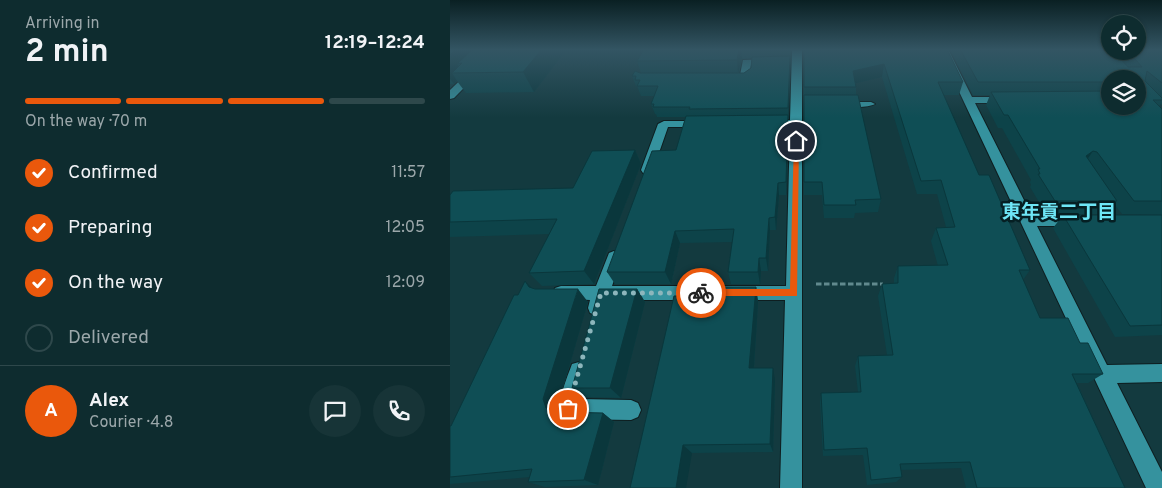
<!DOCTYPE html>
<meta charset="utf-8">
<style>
body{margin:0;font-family:Overpass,"Noto Sans JP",sans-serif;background:#173437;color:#f1f3f6;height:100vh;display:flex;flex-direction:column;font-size:19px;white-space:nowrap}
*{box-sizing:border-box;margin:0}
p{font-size:16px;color:#9ba7aa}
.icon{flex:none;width:28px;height:28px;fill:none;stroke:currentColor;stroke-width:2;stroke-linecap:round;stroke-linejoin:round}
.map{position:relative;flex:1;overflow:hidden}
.drawer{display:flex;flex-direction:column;background:#0e2c2f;width:450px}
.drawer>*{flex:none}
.buttons{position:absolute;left:651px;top:15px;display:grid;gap:10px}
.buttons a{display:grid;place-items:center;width:45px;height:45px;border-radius:50%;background:#0e2c2f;box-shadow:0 1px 4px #0004,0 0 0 1px #2e484b;font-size:25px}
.pin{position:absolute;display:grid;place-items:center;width:42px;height:42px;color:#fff;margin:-21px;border:2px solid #fff;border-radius:50%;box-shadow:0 1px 5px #0007}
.courier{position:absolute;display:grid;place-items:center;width:50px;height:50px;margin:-25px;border:4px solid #ea580c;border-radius:50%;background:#fff;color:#222;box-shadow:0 1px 6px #0007}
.headline em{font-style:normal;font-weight:700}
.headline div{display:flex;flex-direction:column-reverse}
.headline{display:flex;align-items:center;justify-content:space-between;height:85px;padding:0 25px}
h1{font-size:32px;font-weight:700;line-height:38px}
.bar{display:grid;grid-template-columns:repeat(4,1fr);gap:8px 5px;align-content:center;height:60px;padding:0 25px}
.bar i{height:6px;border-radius:4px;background:#2e484b}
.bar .current{background:#ea580c}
.bar p{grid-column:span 4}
.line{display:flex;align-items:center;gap:12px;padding:0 25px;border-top:1px solid #2e484b}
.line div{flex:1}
.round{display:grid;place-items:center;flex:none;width:52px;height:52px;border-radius:26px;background:#173437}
ol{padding:0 25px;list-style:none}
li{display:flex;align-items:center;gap:15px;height:55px}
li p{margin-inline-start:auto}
li .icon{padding:5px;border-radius:50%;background:#ea580c;color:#fff;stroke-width:4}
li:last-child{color:#9ba7aa}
li i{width:28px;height:28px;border:2px solid #2e484b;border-radius:50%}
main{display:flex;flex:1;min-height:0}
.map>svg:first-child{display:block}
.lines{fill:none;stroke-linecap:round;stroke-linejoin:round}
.lane-casing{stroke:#0e1e20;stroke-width:2}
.street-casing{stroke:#0e1e20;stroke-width:2}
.path{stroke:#61898e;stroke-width:3;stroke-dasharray:5.5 2.5;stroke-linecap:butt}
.lane{fill:#35929e;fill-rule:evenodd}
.street{fill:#35929e;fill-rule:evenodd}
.wall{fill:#0d4349;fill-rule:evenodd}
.shaded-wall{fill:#0a373c}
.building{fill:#0f4e55;stroke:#0a373c}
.route{fill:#ea580c}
.done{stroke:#8db6bc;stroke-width:5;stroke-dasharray:0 9}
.labels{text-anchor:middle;stroke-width:5;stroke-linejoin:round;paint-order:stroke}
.neighbourhood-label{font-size:19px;font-weight:bold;fill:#6ee6f6;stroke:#051f23}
</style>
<main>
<section class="drawer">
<div class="headline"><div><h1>2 min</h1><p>Arriving in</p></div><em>12:19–12:24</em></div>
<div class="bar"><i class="current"></i><i class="current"></i><i class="current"></i><i></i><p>On the way · 70 m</p></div>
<ol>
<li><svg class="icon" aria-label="check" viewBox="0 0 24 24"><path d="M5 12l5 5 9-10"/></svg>Confirmed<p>11:57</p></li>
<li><svg class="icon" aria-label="check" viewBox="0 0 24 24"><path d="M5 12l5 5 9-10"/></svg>Preparing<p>12:05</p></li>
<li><svg class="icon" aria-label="check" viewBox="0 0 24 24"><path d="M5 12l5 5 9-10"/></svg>On the way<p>12:09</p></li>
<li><i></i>Delivered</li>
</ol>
<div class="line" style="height:90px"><b class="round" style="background:#ea580c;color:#fff">A</b><div><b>Alex</b><p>Courier · 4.8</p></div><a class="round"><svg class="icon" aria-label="chat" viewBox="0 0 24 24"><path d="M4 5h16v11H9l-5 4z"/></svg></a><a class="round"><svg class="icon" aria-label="phone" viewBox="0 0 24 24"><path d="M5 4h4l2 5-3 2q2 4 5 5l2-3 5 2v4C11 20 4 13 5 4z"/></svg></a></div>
</section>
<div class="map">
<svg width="712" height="488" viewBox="0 0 712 488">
<rect width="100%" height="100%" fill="#133a3f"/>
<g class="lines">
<!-- lane casing -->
<g class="lane-casing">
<path id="lane" d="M 392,102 L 421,102 L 425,104 C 418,108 398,108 391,104 Z"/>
</g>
<!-- street casing -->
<g class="street-casing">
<g id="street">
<path d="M 43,49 L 52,49 L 4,98 L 0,99 L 0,90 Z"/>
<path d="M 342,49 L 352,49 L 352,488 L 330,488 L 335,300 L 157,300 L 152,313 L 146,315 L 140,313 L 138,308 L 140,300 L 105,298 L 103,293 L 105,288 L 111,286 L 146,286 L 159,253 L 164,251 L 169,253 L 172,257 L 162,286 L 336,286 L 340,126 L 318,126 L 312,123 L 318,120 L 340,120 Z"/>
<path d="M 489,49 L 498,49 L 522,97 L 558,97 L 563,100 L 558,103 L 525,103 L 582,216 L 627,216 L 632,217 L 634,221 L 632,225 L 627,226 L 587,226 L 657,365 L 712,364 L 712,382 L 667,383 L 712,472 L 712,488 L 696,488 Z"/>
<path d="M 321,59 L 326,62 L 324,64 L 301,65 L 298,80 L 281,81 L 276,78 L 281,75 L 290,75 L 293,60 Z"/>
<path d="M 214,121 L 252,121 L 258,124 L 252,127 L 218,127 L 203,170 L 197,174 L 193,173 L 191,170 L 208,124 Z"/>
<path d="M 129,362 L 136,364 L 138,371 L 131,399 L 181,400 L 188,403 L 191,410 L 188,417 L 181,420 L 119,419 L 112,416 C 106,402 117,378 122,364 Z"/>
</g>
</g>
<!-- path -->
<path class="path" d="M 366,284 L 433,284"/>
<!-- lane -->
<use href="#lane" class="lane"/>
<!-- street -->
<use href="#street" class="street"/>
</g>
<!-- wall -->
<g class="wall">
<path d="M 0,49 L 117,49 L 84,92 L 16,93 L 7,81 L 4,84 L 0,84 Z"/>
<path d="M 194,49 L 341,49 L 338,118 L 336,195 L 329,195 L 326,230 L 320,230 L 318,271 L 311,271 L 310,284 L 281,284 L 278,272 L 282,242 L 230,243 L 221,284 L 165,284 L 157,272 L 226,150 L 236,117 L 207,117 L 206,114 L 205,114 L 201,104 L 204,96 L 191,96 L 187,86 L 186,86 L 182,76 L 191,73 L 187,61 ZM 302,58 L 301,68 L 294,73 L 289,73 L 292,59 Z"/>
<path d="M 354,49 L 497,49 L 513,82 L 509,95 L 494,95 L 529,175 L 580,270 L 573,280 L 590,318 L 630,343 L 653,374 L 638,383 L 627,383 L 675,488 L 516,488 L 511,468 L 451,470 L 452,477 L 446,482 L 417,485 L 413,455 L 373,456 L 370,402 L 371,393 L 408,392 L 405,366 L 408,356 L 437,355 L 428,296 L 432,284 L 444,283 L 444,278 L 448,266 L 488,266 L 481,241 L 486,228 L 496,227 L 487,194 L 467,194 L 432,77 L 406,83 L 406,95 L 431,199 L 428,212 L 405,213 L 404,218 L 374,218 L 372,195 L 354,195 Z"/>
<path d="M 500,49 L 660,49 L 660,51 L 688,51 L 712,49 L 712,105 L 711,104 L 709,106 L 712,109 L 712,335 L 665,337 L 603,228 L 613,215 L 710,215 L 672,214 L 664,204 L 655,214 L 596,214 L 580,187 L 581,185 L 580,182 L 581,180 L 552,128 L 548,128 L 536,105 L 540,95 L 523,95 ZM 660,79 L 688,79 L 660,106 Z"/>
<path d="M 185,150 L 191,164 L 144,284 L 92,286 L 79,273 L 100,234 L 0,237 L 0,195 L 123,188 Z"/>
<path d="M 306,287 L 308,302 L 304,368 L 325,380 L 323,452 L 242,453 L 180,488 L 273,296 Z"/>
<path d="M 83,288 L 138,302 L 107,408 L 109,412 L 153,413 L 164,422 L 148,485 L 95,487 L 78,482 L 80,477 L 0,484 L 0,426 L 1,426 L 68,295 Z"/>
<path d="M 187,289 L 195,302 L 171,398 L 134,397 L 122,388 Z"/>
</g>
<!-- shaded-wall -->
<g class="shaded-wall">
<path d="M 6,49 L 40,49 L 12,63 L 7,64 L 14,73 L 2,73 L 7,81 L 4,84 L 0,79 L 0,55 Z"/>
<path d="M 92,49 L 117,49 L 84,92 L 73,72 Z"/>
<path d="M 289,49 L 291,49 L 292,59 L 288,73 L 287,60 Z"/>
<path d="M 340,56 L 340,66 L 338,118 L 338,108 Z"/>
<path d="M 434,64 L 432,77 L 402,84 L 403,71 Z"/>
<path d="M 338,115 L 338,128 L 336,195 L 336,182 Z"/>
<path d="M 185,150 L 191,164 L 144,284 L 134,271 Z"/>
<path d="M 643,151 L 634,164 L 636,156 Z"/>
<path d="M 328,183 L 329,195 L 326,230 L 325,217 Z"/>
<path d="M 319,218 L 320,230 L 318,271 L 316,258 Z"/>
<path d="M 225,231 L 230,243 L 221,284 L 215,272 Z"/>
<path d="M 309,258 L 311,271 L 310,284 L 308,272 Z"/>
<path d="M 75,281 L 88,294 L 79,287 Z"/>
<path d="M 306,287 L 308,302 L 303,381 L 299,368 Z"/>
<path d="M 128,289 L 138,302 L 107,408 L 110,417 L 96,408 L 93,399 Z"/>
<path d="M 187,289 L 195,302 L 171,398 L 160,388 Z"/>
<path d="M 323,368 L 325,380 L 323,452 L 320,444 Z"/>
<path d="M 153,413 L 164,422 L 148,485 L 134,480 Z"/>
<path d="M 233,445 L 242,453 L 236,488 L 226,488 Z"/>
</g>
<!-- building -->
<g class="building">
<path d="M 0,49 L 6,49 L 0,55 Z"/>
<path d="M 23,49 L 92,49 L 73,72 L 2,73 L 12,63 L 7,64 Z"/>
<path d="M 194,49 L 289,49 L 287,60 L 187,61 Z"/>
<path d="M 354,49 L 497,49 L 513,82 L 488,82 L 529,175 L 539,175 L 580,270 L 569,270 L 590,318 L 618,318 L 630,343 L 638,343 L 653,374 L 622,374 L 675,488 L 527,488 L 520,462 L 450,464 L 452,477 L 421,480 L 417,448 L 374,450 L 371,393 L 411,392 L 408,356 L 443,355 L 432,284 L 448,283 L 448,266 L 498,265 L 486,228 L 505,227 L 491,180 L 471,181 L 434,64 L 403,71 L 406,87 L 354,87 Z"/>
<path d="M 510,49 L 660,49 L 660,51 L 670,51 L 667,55 L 678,67 L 692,67 L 678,51 L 688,51 L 688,49 L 712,49 L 712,83 L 697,71 L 695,81 L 712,98 L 712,100 L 703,100 L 712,109 L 712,201 L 684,201 L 647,152 L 643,151 L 636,156 L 667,201 L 605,201 L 588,174 L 590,174 L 588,169 L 590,169 L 558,115 L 554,115 L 541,92 L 660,91 L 660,106 L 688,106 L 688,79 L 660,79 L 660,82 L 528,82 Z"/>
<path d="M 340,56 L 338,108 L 239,109 L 240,107 L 203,107 L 204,104 L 201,104 L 208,86 L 187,86 L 190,80 L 185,80 L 186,76 L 182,76 L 185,71 L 190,73 L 294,73 L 301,68 L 302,57 Z"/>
<path d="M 354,95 L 408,95 L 431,199 L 405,200 L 406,205 L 374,205 L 372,182 L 354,182 Z"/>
<path d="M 338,115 L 336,182 L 328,183 L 325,217 L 319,218 L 316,258 L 309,258 L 308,272 L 278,272 L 284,229 L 225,231 L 215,272 L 157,272 L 202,151 L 226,150 L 236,116 Z"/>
<path d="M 185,150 L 134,271 L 79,273 L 107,219 L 0,222 L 0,195 L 3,191 L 123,188 L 142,151 Z"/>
<path d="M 613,215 L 712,215 L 712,325 L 680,326 Z"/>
<path d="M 75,281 L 79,287 L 85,289 L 128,289 L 93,399 L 96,408 L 104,412 L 153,413 L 134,480 L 78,482 L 82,469 L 0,477 L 0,426 L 1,426 L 64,295 L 68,295 Z"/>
<path d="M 274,287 L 306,287 L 299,368 L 323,368 L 320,444 L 233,445 L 226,488 L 180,488 L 224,296 L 273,296 Z"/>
<path d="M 149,289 L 187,289 L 160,388 L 122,388 Z"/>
</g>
<!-- sky -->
<linearGradient id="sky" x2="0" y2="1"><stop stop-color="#0a2023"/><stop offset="0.42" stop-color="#335563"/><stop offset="1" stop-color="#335563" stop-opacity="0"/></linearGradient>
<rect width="712" height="118" fill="url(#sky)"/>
<!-- route -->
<path class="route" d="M 344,139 L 349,141 L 347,296 L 248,296 L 246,293 L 251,289 L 340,289 Z"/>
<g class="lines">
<!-- done -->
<path class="done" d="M 118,409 L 151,293 L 251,293"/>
</g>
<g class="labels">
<!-- neighbourhood labels -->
<g class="neighbourhood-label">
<text x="609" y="218">東年貢二丁目</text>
</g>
</g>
</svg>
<div class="buttons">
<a><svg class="icon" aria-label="locate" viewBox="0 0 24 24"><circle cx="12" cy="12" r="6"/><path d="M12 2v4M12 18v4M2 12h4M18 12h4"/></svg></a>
<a><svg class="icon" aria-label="layers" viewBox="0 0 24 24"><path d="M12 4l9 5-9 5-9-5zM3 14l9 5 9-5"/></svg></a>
</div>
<div class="pin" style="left:118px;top:409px;background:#ea580c"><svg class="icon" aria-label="bag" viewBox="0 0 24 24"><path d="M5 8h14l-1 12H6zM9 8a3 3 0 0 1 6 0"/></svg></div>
<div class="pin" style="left:346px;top:141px;background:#1f2937"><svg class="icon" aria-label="home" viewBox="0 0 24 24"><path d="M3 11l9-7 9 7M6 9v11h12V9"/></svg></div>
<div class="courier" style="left:251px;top:293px"><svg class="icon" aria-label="bike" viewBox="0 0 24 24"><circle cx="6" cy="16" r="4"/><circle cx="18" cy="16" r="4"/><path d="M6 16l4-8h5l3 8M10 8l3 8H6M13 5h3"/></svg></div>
</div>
</main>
